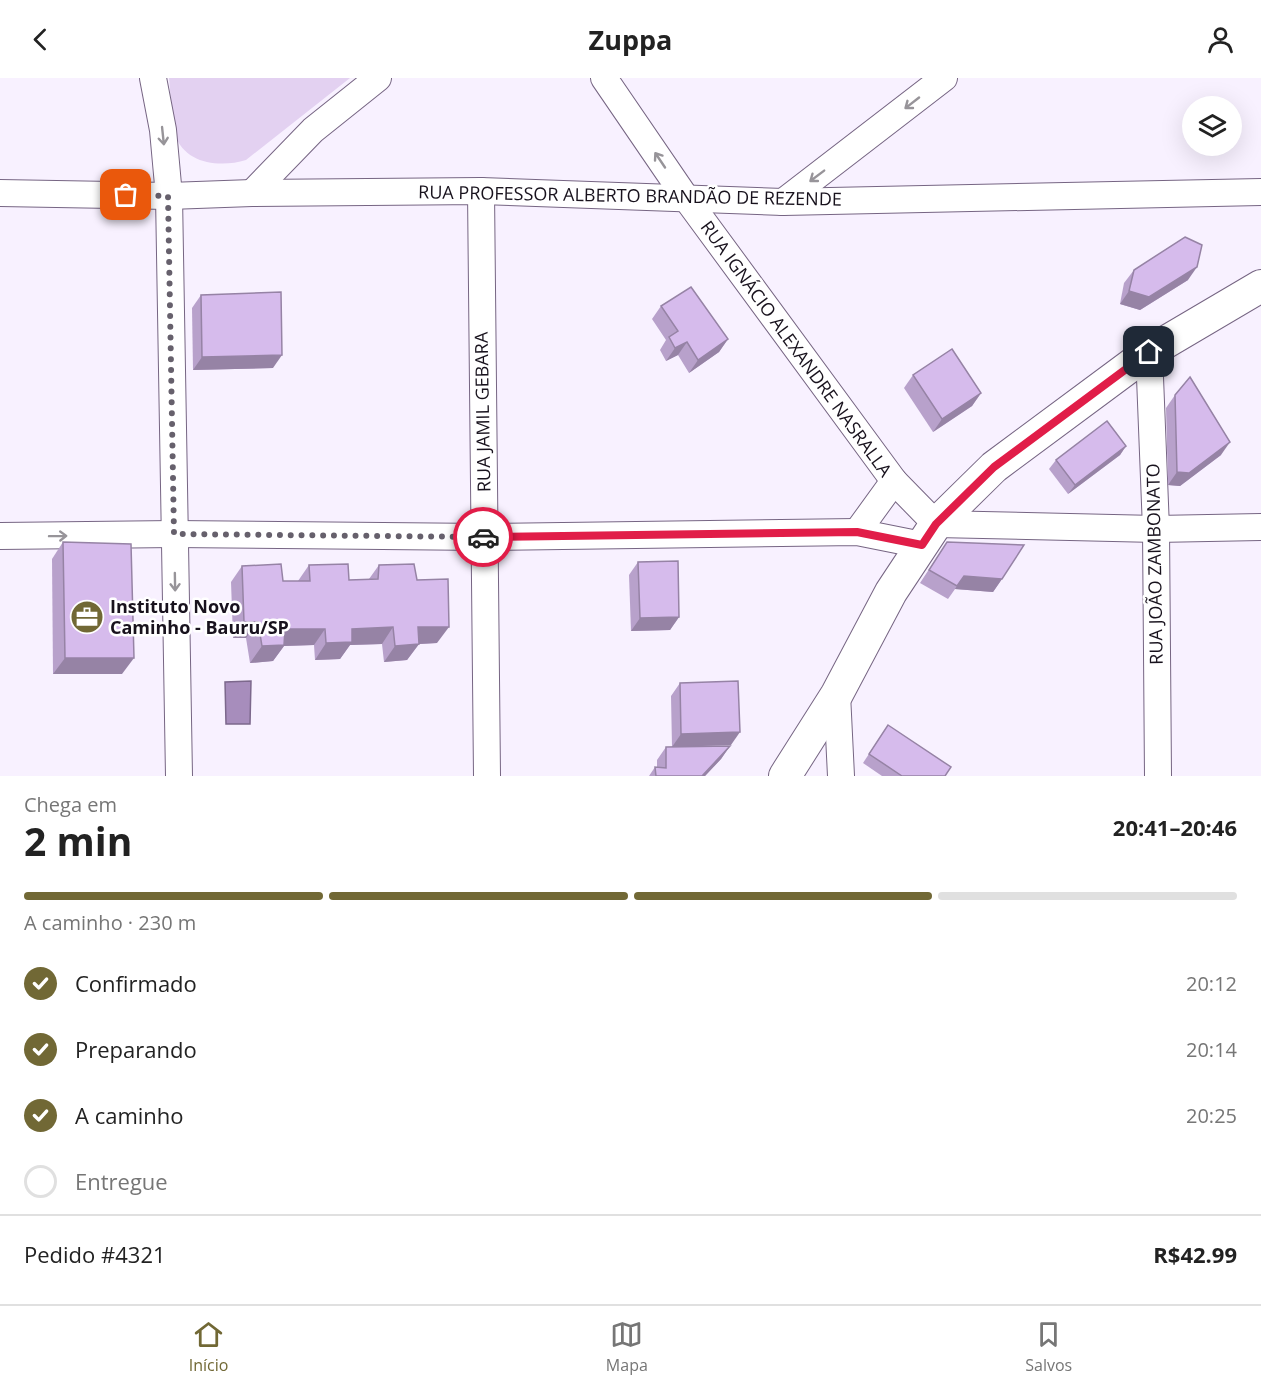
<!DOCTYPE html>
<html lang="pt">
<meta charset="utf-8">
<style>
body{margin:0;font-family:"Open Sans",sans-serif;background:#f2f2f2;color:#222;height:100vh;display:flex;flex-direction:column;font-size:22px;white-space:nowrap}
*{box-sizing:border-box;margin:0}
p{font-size:20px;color:#767676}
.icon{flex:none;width:33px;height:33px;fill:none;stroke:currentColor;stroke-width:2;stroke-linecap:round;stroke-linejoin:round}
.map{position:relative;height:698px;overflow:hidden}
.side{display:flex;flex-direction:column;background:#fff;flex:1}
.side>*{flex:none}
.tools{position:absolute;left:1182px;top:18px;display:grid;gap:12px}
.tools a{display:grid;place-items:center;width:60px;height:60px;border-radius:50%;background:#fff;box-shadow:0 6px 24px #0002;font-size:30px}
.pin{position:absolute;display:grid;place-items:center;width:51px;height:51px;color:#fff;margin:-26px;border-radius:12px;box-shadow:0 3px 9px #0006}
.courier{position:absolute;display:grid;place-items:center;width:60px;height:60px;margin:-30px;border:4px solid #e11d48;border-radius:50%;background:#fff;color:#222;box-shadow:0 2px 8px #0007}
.summary em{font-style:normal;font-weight:700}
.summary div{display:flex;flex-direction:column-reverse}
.summary{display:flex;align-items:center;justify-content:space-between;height:102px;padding:0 24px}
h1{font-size:39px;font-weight:700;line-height:45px}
.bar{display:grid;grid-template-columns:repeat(4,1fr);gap:9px 6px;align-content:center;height:72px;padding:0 24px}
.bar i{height:8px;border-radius:4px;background:#e0e0e0}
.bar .selected{background:#716835}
.bar p{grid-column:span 4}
.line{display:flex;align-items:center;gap:15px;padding:0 24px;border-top:2px solid #e0e0e0}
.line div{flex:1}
ol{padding:0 24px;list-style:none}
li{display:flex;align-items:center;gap:18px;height:66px}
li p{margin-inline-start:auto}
li .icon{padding:6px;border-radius:50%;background:#716835;color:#fff;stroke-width:4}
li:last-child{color:#767676}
li i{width:33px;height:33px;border:3px solid #e0e0e0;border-radius:50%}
header{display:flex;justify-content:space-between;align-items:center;height:78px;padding:0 24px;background:#fff;font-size:27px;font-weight:700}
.menu{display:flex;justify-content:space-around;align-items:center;height:84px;border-top:2px solid #e0e0e0;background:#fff;font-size:16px;color:#767676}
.menu a{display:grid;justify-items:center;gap:3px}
.menu .selected{color:#716835}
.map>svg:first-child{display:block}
.green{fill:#e3d1f1}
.water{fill:#a78dbc;stroke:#7c688c;stroke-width:1.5}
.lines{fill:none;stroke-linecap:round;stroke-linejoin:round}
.minor-casing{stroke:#766583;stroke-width:28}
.tertiary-casing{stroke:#766583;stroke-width:34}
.minor{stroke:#fff;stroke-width:26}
.tertiary{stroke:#fff;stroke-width:32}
.wall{fill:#b8a1cb}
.shaded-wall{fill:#9683a5}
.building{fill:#d6bbec;stroke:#9683a5;stroke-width:1.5}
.oneway{stroke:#979499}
.done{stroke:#66606c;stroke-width:6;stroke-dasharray:0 10.8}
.route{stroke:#e11d48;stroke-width:8}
.labels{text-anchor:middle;stroke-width:5;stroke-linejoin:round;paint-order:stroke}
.street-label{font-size:18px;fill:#18121d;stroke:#fff}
.poi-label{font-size:18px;font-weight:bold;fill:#18121d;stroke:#fff;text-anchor:start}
</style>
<header><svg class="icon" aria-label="back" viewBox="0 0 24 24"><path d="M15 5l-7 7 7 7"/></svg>Zuppa<svg class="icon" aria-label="person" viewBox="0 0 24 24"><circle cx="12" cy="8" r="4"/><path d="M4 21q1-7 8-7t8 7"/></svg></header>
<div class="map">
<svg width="1261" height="698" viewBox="0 0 1261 698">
<rect width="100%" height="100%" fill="#f8f1ff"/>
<!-- green -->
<path class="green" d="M 169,0 L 350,0 L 246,82 C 220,90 184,86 175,56 C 170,40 171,17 169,0 Z"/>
<!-- water -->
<path class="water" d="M 251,603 L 250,646 L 226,646 L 225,604 Z"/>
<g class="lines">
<!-- minor casing -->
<g class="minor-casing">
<g id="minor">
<path d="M 153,0 L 163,52 L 169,118 L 179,698"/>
<path d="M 604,0 L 686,120 L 894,403 L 936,446 L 1156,451 L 1261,449"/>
<path d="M 481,113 L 487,698"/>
<path d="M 0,115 L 169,118 L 252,115 L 481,113 L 783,124 L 1261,114"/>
<path d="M 252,115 L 313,52 L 378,0"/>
<path d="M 783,124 L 944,0"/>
<path d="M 1149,274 L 1156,451 L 1158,698"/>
<path d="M 857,454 L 894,403"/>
<path d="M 0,458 L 174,456 L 485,459 L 857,454 L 922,467"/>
<path d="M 837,616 L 841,698"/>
</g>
</g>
<!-- tertiary casing -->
<g class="tertiary-casing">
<path id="tertiary" d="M 785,698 L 837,616 L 891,514 L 936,446 L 994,389 L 1149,274 L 1261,208"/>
</g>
<!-- minor -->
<use href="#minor" class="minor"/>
<!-- tertiary -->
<use href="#tertiary" class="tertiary"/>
</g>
<!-- wall -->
<g class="wall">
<path d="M 1134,192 L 1188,202 L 1140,232 L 1120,226 L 1124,205 Z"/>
<path d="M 201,217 L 273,290 L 193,292 L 192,230 Z"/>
<path d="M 661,228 L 728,261 L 719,274 L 689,295 L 678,277 L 666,283 L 660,272 L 666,262 L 652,241 Z"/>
<path d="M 913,297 L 981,315 L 972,328 L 933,354 L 904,310 Z"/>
<path d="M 1175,317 L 1221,377 L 1180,408 L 1168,407 L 1166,330 Z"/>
<path d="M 1126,368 L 1120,377 L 1068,416 L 1049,391 L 1056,382 Z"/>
<path d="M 63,464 L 122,596 L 53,596 L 52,481 Z"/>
<path d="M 947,464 L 1002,501 L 993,514 L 955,511 L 948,521 L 920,505 Z"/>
<path d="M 638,484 L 679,539 L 670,552 L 631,553 L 629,497 Z"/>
<path d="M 309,487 L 349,502 L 369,501 L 379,487 L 417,502 L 437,565 L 419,566 L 407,582 L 384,584 L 382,566 L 350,567 L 340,581 L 315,582 L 314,567 L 284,568 L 273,583 L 250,585 L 246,560 L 233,560 L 231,504 L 242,488 L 283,503 L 298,503 Z"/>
<path d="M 680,605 L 731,667 L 697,668 L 730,668 L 721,681 L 705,698 L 649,698 L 655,689 L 657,689 L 657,682 L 666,669 L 672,669 L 671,618 Z"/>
<path d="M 888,647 L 945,698 L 882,698 L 863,685 Z"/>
</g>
<!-- shaded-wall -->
<g class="shaded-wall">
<path d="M 1197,189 L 1188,202 L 1140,232 L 1120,226 L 1129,213 Z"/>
<path d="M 728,261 L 719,274 L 689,295 L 698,282 Z"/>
<path d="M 687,264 L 678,277 L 666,283 L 675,270 Z"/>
<path d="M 282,277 L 273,290 L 193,292 L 202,279 Z"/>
<path d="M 981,315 L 972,328 L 933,354 L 942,341 Z"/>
<path d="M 1230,364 L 1221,377 L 1180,408 L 1168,407 L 1177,394 Z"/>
<path d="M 1126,368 L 1120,377 L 1068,416 L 1075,407 Z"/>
<path d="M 964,498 L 1002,501 L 993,514 L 955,511 L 948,521 Z"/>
<path d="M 679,539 L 670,552 L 631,553 L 640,540 Z"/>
<path d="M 244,544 L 258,544 L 246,560 L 233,560 Z"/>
<path d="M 393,549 L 382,566 L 350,567 L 340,581 L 315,582 L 326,565 L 352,551 Z"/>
<path d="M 418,549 L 449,549 L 437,565 L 419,566 L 407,582 L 384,584 L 395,568 Z"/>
<path d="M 285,551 L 325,551 L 314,567 L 284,568 L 273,583 L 250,585 L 262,568 Z"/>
<path d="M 65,580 L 134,580 L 122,596 L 53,596 Z"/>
<path d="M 740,654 L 731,667 L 672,669 L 681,656 Z"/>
<path d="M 730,668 L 721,681 L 705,698 L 702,698 Z"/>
</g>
<!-- building -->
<g class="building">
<path d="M 1185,159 L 1202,167 L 1197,189 L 1149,219 L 1129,213 L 1134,192 Z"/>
<path d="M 691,209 L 728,261 L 698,282 L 687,264 L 675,270 L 669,259 L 678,253 L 661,228 Z"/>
<path d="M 281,214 L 282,277 L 202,279 L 201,217 Z"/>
<path d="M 952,271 L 981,315 L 942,341 L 913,297 Z"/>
<path d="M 1190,299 L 1230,364 L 1189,395 L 1177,394 L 1175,317 Z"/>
<path d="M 1107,343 L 1126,368 L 1075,407 L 1056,382 Z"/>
<path d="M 63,464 L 131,466 L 134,580 L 65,580 Z"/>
<path d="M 947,464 L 1024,467 L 1002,501 L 964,498 L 957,508 L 929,492 Z"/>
<path d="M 678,483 L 679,539 L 640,540 L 638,484 Z"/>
<path d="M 281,486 L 283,503 L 310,503 L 309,487 L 348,486 L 349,502 L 378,501 L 379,487 L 414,486 L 417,502 L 448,501 L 449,549 L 418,549 L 419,566 L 395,568 L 393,549 L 352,551 L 352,564 L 326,565 L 325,551 L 285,551 L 284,567 L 262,568 L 258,544 L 244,544 L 242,488 Z"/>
<path d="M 738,603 L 740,654 L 681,656 L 680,605 Z"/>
<path d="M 888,647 L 951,689 L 945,698 L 902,698 L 869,676 Z"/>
<path d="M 730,668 L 702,698 L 656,698 L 655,689 L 666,690 L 666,669 Z"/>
</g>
<!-- one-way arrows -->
<defs><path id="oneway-shaft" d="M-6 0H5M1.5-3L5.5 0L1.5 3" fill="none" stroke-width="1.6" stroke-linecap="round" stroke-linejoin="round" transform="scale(1.5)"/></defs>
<g class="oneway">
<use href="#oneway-shaft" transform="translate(912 25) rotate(142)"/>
<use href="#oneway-shaft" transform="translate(163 58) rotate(84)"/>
<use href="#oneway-shaft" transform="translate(660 82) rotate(-124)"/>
<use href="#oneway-shaft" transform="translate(817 98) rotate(143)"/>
<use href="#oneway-shaft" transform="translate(58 458) rotate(-1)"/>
<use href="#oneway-shaft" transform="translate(175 504) rotate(89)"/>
</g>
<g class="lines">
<!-- done -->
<path class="done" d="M 126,117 L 168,118 L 174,456 L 483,459"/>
<!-- route -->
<path class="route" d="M 483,459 L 857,454 L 922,467 L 936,446 L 994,389 L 1149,274"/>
</g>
<!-- icons -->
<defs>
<g id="office-disc" transform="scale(1.725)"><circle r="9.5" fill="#716835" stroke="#fff"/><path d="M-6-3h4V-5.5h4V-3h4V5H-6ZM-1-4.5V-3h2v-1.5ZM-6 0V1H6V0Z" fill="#fff"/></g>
</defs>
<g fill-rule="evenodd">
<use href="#office-disc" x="87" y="539"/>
</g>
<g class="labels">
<!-- street labels -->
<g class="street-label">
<text transform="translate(630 118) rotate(1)" y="6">RUA PROFESSOR ALBERTO BRANDÃO DE REZENDE</text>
<text transform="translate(796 271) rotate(54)" y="6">RUA IGNÁCIO ALEXANDRE NASRALLA</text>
<text transform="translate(483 334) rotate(-91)" y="6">RUA JAMIL GEBARA</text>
<text transform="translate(1155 486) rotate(-91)" y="6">RUA JOÃO ZAMBONATO</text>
</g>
<!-- poi labels -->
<g class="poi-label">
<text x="110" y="535">Instituto Novo<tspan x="110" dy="21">Caminho - Bauru/SP</tspan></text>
</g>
</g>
</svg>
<div class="tools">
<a><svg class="icon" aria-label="layers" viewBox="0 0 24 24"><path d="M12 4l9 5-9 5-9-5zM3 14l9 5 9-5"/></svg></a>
</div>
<div class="pin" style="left:126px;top:117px;background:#ea580c"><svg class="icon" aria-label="bag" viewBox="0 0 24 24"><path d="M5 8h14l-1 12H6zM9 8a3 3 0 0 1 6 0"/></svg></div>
<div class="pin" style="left:1149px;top:274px;background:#1f2937"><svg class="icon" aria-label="home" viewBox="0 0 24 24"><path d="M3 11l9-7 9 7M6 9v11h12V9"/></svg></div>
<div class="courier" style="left:483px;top:459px"><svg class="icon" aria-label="car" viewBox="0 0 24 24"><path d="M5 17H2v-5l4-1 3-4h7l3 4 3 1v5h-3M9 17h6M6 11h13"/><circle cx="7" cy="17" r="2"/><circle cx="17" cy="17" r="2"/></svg></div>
</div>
<section class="side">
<div class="summary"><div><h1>2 min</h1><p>Chega em</p></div><em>20:41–20:46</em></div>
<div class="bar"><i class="selected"></i><i class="selected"></i><i class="selected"></i><i></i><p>A caminho · 230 m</p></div>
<ol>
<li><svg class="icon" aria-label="check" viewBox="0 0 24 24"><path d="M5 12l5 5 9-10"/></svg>Confirmado<p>20:12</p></li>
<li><svg class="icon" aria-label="check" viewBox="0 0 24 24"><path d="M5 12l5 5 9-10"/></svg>Preparando<p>20:14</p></li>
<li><svg class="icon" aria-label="check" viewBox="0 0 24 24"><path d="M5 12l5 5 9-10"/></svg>A caminho<p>20:25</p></li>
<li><i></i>Entregue</li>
</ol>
<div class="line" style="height:78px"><div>Pedido #4321</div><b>R$42.99</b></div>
</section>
<nav class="menu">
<a class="selected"><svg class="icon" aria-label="home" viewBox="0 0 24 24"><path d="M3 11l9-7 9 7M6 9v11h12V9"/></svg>Início</a>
<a><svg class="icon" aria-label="map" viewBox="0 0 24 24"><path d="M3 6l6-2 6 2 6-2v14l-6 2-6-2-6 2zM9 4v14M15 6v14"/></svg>Mapa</a>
<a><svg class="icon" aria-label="saved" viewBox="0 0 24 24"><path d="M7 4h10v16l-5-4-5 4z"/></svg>Salvos</a>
</nav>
